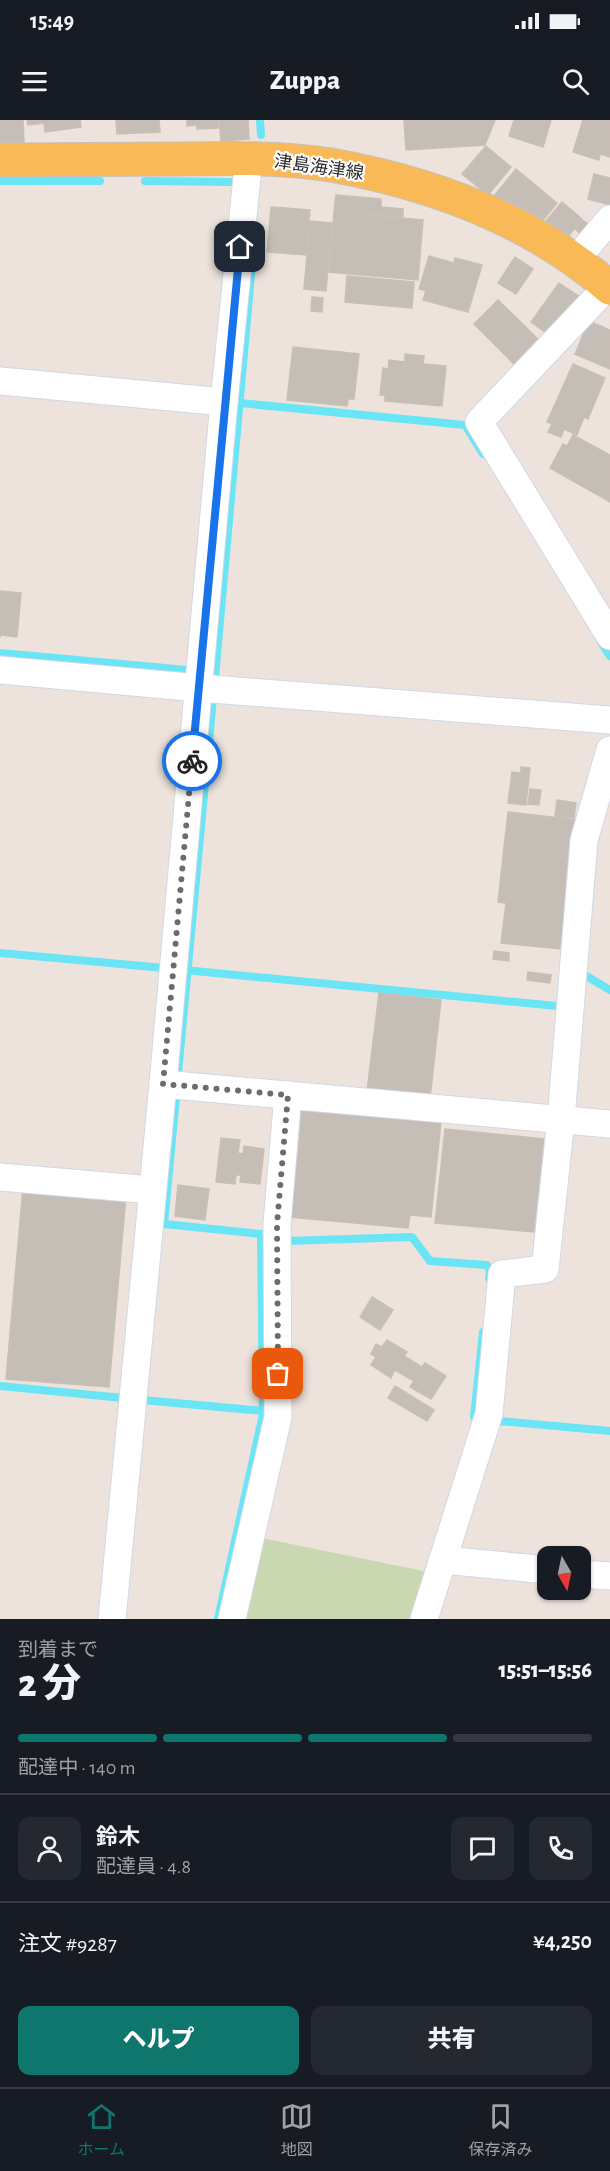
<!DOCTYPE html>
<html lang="ja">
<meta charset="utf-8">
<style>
body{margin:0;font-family:"Alegreya Sans","Noto Sans JP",sans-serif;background:#242831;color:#f1f3f6;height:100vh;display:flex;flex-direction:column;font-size:22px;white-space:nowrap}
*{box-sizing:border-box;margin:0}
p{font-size:20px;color:#9ea1a6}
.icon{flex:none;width:33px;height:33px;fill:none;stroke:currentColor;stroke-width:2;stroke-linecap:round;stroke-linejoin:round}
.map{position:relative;height:1499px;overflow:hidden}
.drawer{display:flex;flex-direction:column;background:#171b24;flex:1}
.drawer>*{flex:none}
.needle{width:39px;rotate:171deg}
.controls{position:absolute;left:537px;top:1426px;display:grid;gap:12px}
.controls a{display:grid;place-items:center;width:54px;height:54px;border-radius:12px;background:#171b24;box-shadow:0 2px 4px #0004;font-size:30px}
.pin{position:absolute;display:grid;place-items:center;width:51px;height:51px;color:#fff;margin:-26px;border-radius:12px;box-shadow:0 3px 9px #0006}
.courier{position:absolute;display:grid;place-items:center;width:60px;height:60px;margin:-30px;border:4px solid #1a73e8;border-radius:50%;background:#fff;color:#222;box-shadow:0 2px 8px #0007}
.overview em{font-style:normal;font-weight:800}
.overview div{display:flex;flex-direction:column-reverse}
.overview{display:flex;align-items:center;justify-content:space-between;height:102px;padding:0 18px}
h1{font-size:39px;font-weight:800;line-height:45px}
.bar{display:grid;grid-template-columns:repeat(4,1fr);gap:9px 6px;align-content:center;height:72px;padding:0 18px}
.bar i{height:8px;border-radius:4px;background:#363941}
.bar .selected{background:#0f766e}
.bar p{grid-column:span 4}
.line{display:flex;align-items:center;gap:15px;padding:0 18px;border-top:2px solid #363941}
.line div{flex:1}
.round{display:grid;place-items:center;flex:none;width:63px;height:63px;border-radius:12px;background:#242831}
.primary-button{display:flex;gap:12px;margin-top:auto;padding:12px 18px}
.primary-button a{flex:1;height:69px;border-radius:12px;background:#0f766e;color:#fff;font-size:24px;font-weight:800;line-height:69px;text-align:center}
.primary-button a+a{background:#242831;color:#f1f3f6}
.status{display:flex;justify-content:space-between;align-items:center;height:42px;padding:0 30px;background:#171b24;direction:ltr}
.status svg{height:16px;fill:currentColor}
header{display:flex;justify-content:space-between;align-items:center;height:78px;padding:0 18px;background:#171b24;font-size:27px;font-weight:800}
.tabs{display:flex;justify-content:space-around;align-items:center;height:84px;border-top:2px solid #363941;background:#171b24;font-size:16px;color:#9ea1a6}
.tabs a{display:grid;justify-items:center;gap:3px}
.tabs .selected{color:#0f766e}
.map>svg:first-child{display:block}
.cemetery{fill:#cad8b2}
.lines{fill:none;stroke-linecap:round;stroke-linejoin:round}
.stream{stroke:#69e5f5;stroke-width:8}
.building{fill:#c5beb7;stroke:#c9bfb5;stroke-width:1.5}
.minor-casing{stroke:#d1d8e4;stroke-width:29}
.major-casing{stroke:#c3c3c3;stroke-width:35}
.minor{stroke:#fff;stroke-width:27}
.major{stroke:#f8b956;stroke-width:33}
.done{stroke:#6e6b68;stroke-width:6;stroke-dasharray:0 10.8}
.route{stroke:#1a73e8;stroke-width:8}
.labels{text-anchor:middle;stroke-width:4.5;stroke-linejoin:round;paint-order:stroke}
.street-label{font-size:18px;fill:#2a2a2a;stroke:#fff}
</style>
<div class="status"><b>15:49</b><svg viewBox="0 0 49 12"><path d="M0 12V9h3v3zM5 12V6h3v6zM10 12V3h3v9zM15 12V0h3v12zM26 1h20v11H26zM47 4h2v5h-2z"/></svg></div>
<header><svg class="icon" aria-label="menu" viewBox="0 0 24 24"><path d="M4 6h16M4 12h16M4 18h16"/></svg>Zuppa<svg class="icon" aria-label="search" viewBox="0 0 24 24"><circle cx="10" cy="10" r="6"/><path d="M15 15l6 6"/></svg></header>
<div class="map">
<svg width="610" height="1499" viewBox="0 0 610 1499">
<rect width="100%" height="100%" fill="#ede3dc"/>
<!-- cemetery -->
<path class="cemetery" d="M 257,1417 L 433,1453 L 417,1499 L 240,1499 Z"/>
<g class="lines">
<!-- stream -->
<g class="stream">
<path d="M 260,0 L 261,15"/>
<path d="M 0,61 L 100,61"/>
<path d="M 145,61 L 233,62"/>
<path d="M 240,283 L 465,305 L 483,334"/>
<path d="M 601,522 L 610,536"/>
<path d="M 0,533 L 187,550"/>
<path d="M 215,557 L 255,110"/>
<path d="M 0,833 L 164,848"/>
<path d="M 184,850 L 557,886"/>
<path d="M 588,857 L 610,870"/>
<path d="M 178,953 L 213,578"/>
<path d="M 176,977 L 164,1104 L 261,1114 L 263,1294 L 218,1499"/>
<path d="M 286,1121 L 412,1117 L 430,1141 L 487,1145 L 490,1151 L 489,1158"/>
<path d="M 0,1266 L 123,1278"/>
<path d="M 143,1280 L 263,1291"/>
<path d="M 481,1300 L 474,1297 L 483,1212"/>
<path d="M 499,1301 L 610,1311"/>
</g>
</g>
<!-- building -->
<g class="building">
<path d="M 0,0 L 23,0 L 24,22 L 0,24 Z"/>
<path d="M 27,0 L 80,0 L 81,7 L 45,12 L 44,3 L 28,5 Z"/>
<path d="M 116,0 L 159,0 L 160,12 L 117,14 Z"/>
<path d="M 187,0 L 218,0 L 218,8 L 197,9 L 197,5 L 187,6 Z"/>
<path d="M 219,0 L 248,0 L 249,19 L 221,21 Z"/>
<path d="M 404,0 L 495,0 L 485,25 L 406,30 Z"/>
<path d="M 514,0 L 551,0 L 543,27 L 509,16 Z"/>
<path d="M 583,0 L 610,0 L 610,37 L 600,34 L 599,40 L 573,32 Z"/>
<path d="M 486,26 L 511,47 L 488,75 L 462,54 Z"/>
<path d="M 516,49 L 557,83 L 543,100 L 494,76 Z"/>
<path d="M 594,54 L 610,58 L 610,85 L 588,79 Z"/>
<path d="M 336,75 L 381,79 L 381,87 L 403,89 L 403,97 L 334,91 Z"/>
<path d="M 562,82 L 582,99 L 567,118 L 546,101 Z"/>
<path d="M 271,87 L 310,90 L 306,135 L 267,132 Z"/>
<path d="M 334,92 L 423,100 L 418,160 L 329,152 Z"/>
<path d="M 582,100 L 588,104 L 580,113 L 575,109 Z"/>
<path d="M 310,101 L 332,103 L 326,171 L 304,169 Z"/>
<path d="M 429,136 L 454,143 L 455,138 L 482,145 L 468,192 L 423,180 L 426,171 L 419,169 Z"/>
<path d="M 515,137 L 533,149 L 516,174 L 498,163 Z"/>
<path d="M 347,156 L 414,162 L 412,188 L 345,182 Z"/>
<path d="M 559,163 L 580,177 L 552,217 L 531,202 Z"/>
<path d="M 312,177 L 323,178 L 322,192 L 311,191 Z"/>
<path d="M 498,180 L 544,225 L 520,250 L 474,204 Z"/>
<path d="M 589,201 L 610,210 L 610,249 L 575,234 Z"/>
<path d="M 293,227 L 359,234 L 354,279 L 348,279 L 347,286 L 287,280 Z"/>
<path d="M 405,234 L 424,236 L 423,244 L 446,246 L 442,286 L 385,281 L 385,275 L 380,275 L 383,248 L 388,249 L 389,240 L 405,242 Z"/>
<path d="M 573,244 L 605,258 L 588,299 L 584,297 L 577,315 L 564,309 L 561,317 L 548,312 L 552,304 L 547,302 Z"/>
<path d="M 573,315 L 610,335 L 610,382 L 550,348 L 563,324 L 567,326 Z"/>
<path d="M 0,471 L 21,473 L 17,517 L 0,515 L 0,518 Z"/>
<path d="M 521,647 L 530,648 L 526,685 L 508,683 L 512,652 L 521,653 Z"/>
<path d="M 530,669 L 541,670 L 539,685 L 528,684 Z"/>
<path d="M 557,680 L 576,683 L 574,698 L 555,696 Z"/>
<path d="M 508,692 L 576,700 L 561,829 L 501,823 L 506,783 L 498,782 Z"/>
<path d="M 494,831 L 509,833 L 509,841 L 493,839 Z"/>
<path d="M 528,852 L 551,855 L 550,863 L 527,860 Z"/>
<path d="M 379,873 L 441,880 L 430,978 L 367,971 Z"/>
<path d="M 300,988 L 441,1002 L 431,1097 L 410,1095 L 408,1108 L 289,1097 Z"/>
<path d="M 445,1009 L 544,1019 L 534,1112 L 435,1103 Z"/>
<path d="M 221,1018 L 240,1020 L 238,1033 L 243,1034 L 244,1026 L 264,1029 L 260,1064 L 240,1062 L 241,1055 L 236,1055 L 235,1064 L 216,1062 Z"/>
<path d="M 178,1065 L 209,1069 L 205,1100 L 175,1096 Z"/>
<path d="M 23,1068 L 126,1076 L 109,1267 L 6,1259 Z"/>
<path d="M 372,1177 L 393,1190 L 380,1210 L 360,1197 Z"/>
<path d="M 387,1220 L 407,1232 L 404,1236 L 422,1247 L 425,1243 L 446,1256 L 431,1279 L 410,1267 L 414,1261 L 395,1250 L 391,1258 L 371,1245 L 376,1237 L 371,1234 L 376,1224 L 382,1227 Z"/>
<path d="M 395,1266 L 434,1290 L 427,1301 L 388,1278 Z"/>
</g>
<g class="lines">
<!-- minor casing -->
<g class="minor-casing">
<g id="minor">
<path d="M 575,141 L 610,99"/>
<path d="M 608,166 L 479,302 L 610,516"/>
<path d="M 0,261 L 224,282"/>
<path d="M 0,550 L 199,568 L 610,600"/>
<path d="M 163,964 L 610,1004"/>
<path d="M 0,1057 L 152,1070"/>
<path d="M 443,1440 L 548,1450"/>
<path d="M 580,1454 L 610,1456"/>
<path d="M 112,1499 L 163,964 L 224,282 L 249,38"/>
<path d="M 232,1499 L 278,1297 L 277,1104 L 288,975"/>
<path d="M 424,1499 L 489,1294 L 502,1154 L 545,1149 L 561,999 L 584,720 L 610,630"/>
</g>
</g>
<!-- major casing -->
<g class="major-casing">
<path id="major" d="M 0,40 C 59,40 118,39 177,39 C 228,38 280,37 331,45 C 431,63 532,100 610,168"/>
</g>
<!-- minor -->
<use href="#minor" class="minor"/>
<!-- major -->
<use href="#major" class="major"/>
</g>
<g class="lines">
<!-- done -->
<path class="done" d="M 192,641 L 163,964 L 288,975 L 277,1104 L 278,1254"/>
<!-- route -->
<path class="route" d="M 192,641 L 240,127"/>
</g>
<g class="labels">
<!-- street labels -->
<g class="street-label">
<text transform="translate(319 47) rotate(8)" y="6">津島海津線</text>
</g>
</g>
</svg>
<div class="controls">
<a><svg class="needle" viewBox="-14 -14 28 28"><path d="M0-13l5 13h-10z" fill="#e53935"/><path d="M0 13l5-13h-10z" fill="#9ea1a6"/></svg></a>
</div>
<div class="pin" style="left:278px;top:1254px;background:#ea580c"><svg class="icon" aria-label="bag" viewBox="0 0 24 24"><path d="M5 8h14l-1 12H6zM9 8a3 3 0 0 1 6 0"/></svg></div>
<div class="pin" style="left:240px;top:127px;background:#1f2937"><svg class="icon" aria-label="home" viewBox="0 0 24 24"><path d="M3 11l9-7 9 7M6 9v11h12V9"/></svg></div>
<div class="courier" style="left:192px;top:641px"><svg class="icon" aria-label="bike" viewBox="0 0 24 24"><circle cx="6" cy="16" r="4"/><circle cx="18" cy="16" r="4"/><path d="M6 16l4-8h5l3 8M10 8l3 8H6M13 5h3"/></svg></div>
</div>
<section class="drawer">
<div class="overview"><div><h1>2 分</h1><p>到着まで</p></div><em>15:51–15:56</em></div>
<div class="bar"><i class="selected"></i><i class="selected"></i><i class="selected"></i><i></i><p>配達中 · 140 m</p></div>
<div class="line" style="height:108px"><a class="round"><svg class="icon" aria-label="person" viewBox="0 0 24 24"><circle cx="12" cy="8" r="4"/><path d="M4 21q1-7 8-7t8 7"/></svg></a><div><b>鈴木</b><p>配達員 · 4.8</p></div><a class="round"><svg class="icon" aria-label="chat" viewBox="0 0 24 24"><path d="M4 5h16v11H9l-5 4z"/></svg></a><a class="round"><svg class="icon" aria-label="phone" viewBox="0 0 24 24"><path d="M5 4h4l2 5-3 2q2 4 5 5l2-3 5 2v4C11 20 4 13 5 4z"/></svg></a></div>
<div class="line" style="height:78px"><div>注文 #9287</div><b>¥4,250</b></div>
<div class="primary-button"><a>ヘルプ</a><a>共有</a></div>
</section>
<nav class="tabs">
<a class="selected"><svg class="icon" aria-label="home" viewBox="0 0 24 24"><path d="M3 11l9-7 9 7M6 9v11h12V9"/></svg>ホーム</a>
<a><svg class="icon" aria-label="map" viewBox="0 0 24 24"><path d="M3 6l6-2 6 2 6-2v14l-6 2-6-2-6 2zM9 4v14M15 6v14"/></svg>地図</a>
<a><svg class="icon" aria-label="saved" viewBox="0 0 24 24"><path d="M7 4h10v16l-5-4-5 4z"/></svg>保存済み</a>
</nav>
